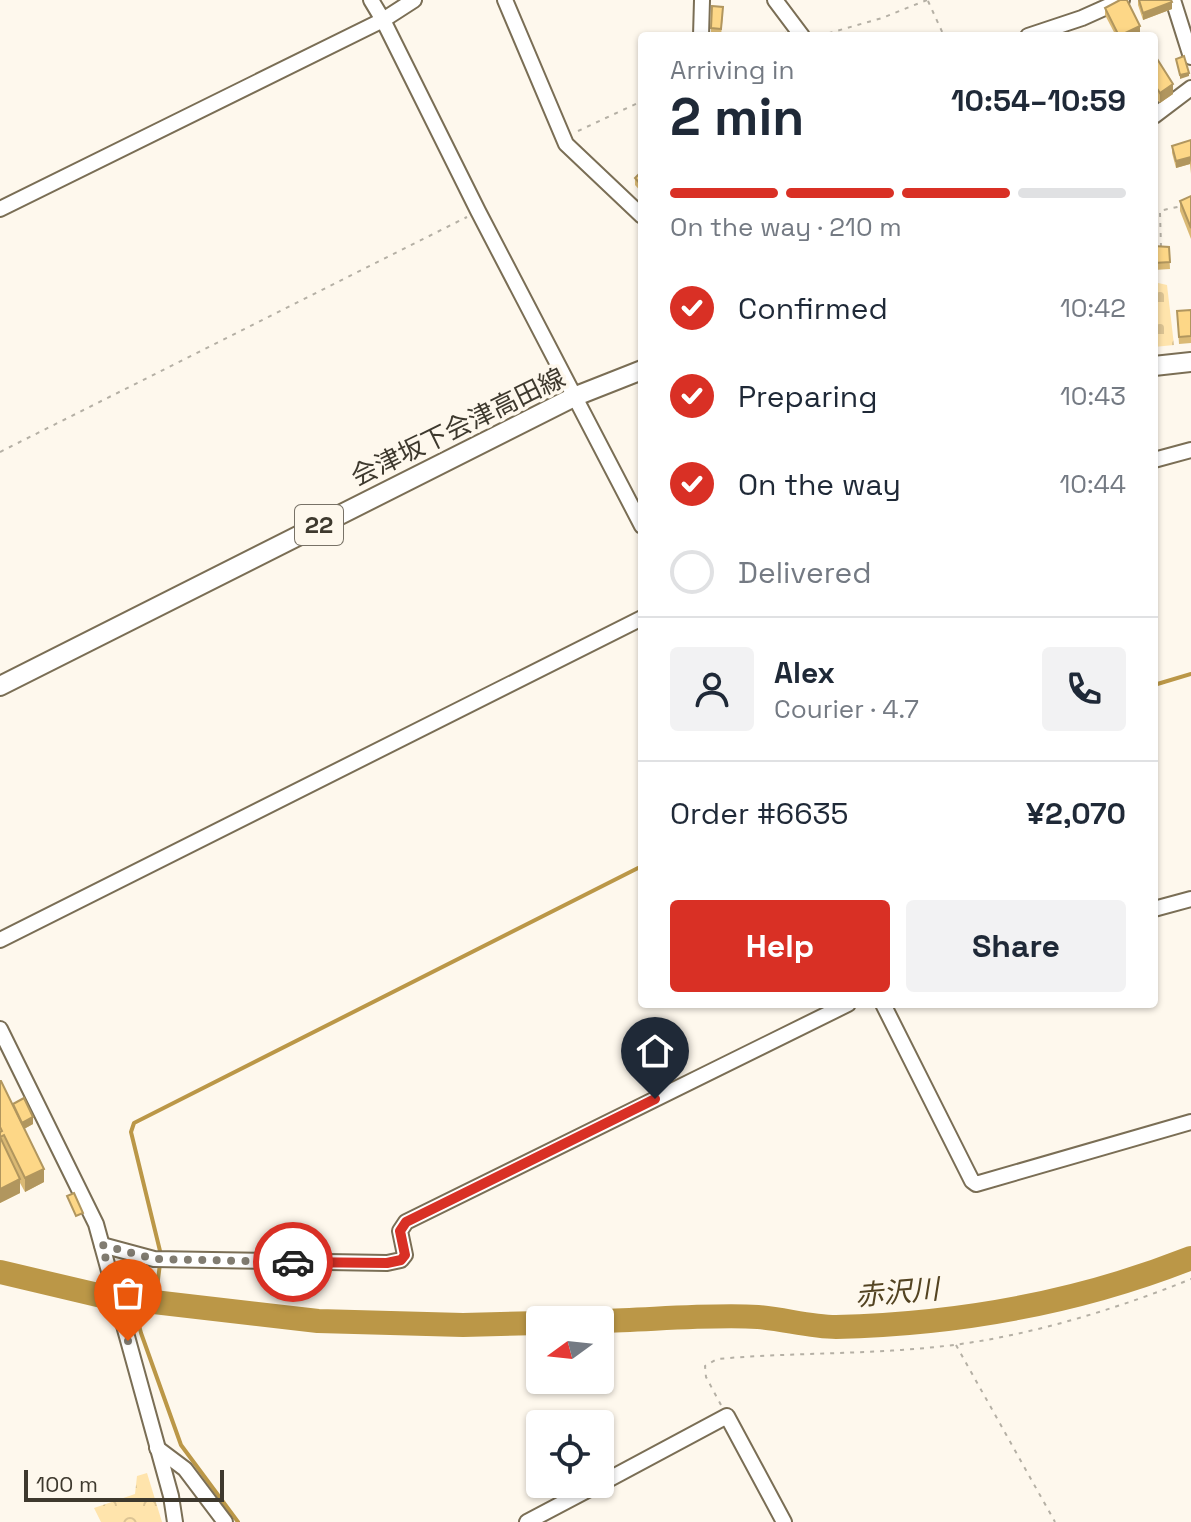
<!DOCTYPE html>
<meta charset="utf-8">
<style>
body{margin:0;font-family:"Space Grotesk","Noto Sans JP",sans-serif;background:#f2f2f3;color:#1f2937;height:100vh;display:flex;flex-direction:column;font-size:30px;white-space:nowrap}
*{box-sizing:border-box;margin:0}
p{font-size:26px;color:#747a83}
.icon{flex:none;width:44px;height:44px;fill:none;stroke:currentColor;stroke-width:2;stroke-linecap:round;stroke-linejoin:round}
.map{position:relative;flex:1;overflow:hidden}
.side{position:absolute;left:638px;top:32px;width:520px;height:976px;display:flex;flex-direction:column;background:#fff;border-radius:8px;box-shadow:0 2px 6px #0004}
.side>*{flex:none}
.needle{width:52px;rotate:255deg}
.fabs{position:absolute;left:526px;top:1306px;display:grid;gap:16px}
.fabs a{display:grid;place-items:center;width:88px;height:88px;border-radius:8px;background:#fff;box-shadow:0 2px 6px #0004;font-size:40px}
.scale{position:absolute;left:24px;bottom:20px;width:200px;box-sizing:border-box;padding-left:8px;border:4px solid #3e392e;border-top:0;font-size:22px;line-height:28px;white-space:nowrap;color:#3e392e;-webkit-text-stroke:6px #fef8ed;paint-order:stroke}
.pin{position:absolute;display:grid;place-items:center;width:68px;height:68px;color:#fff;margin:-82px -34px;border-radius:50% 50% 50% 0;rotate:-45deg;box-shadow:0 0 8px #0007}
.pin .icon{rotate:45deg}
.courier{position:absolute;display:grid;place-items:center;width:80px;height:80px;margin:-40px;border:6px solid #d93025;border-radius:50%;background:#fff;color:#222;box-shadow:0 2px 10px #0007}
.overview em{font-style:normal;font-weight:700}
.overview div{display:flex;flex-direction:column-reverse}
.overview{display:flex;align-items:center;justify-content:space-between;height:136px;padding:0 32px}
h1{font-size:52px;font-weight:700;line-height:60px}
.bar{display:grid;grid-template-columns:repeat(4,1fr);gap:12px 8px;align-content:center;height:96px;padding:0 32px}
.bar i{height:10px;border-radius:6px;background:#e0e1e3}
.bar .current{background:#d93025}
.bar p{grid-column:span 4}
.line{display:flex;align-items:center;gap:20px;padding:0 32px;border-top:2px solid #e0e1e3}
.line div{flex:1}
.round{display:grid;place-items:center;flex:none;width:84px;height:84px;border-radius:8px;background:#f2f2f3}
ol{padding:0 32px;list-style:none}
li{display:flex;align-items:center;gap:24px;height:88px}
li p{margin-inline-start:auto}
li .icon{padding:8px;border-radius:50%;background:#d93025;color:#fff;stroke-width:4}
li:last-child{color:#747a83}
li i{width:44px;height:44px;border:4px solid #e0e1e3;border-radius:50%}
.button{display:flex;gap:16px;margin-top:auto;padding:16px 32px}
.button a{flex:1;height:92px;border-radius:8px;background:#d93025;color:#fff;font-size:32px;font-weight:700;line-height:92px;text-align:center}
.button a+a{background:#f2f2f3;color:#1f2937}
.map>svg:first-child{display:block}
.forest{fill:url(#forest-crowns)}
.cemetery{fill:url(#cemetery-stones)}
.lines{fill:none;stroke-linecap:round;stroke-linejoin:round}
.stream{stroke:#bb9747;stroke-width:4}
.river{stroke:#bb9747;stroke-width:24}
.minor-casing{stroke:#7a6e55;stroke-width:18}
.major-casing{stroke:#7a6e55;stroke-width:22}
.path{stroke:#b5b0a5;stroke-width:2;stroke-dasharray:4 6;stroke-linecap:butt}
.minor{stroke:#fff;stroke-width:14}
.major{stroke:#fff;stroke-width:18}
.wall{fill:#dab974}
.shaded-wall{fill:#b1965e}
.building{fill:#fdd787;stroke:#b1965e;stroke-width:2}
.done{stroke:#817c71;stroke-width:8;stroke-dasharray:0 14.4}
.route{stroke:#d93025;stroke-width:10}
.labels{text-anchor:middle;stroke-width:7;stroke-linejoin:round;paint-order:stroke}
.shield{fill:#fef8ed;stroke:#787267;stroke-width:2}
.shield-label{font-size:24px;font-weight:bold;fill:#3e392e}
.street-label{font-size:26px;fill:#3e392e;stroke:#fef8ed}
.water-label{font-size:28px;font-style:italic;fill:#534321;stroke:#fef8ed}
</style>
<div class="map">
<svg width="1191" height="1522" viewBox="0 0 1191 1522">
<defs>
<pattern id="forest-crowns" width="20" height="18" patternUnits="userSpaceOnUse" patternTransform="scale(2)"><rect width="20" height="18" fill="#ffe4ac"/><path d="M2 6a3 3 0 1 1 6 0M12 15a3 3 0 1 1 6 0" fill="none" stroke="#dcc494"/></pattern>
<pattern id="cemetery-stones" width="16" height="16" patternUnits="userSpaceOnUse" patternTransform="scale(2)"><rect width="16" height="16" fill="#ffe4ac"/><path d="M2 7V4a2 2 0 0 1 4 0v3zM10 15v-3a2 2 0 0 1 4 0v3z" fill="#dcc494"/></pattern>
</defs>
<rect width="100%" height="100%" fill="#fef8ed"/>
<!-- forest -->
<path class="forest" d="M 147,1473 L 162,1522 L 101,1522 L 94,1508 L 135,1494 L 137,1476 Z"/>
<!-- cemetery -->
<path class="cemetery" d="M 1154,282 L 1167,285 L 1174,345 L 1154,347 Z"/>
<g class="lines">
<!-- stream -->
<g class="stream">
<path d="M 1154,685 L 1191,674"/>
<path d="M 161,1255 L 131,1132 L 134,1123 L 642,866"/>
<path d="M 132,1299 L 141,1333 L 181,1445 L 238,1522"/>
<path d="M 155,1302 L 160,1264"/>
</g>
<!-- river -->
<g class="river">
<path d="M 0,1272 L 102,1296 L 318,1321 L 463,1325 L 540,1323"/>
<path d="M 600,1321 C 650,1320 709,1314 758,1317 C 784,1319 810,1327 836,1327 C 959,1324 1077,1303 1191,1258"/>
</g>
<!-- minor casing -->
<g class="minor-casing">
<g id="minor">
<path d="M 371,0 L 383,20 L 478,211 L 642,526"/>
<path d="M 505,0 L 566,144 L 642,216"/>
<path d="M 775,0 L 802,36"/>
<path d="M 1173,0 L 1191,57"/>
<path d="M 701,36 L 702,0"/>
<path d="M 1028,36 L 1082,18 L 1122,0"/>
<path d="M 1154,116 L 1191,88"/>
<path d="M 0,209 L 383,20 L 414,0"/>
<path d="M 1154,460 L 1191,450"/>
<path d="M 1154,909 L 1191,899"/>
<path d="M 0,940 L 642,618"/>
<path d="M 883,1004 L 972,1181 L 976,1184 L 1191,1122"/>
<path d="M 0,1029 L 96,1224 L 171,1496 L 175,1522"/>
<path d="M 102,1245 L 154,1259 L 387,1263 L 401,1260 L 405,1255 L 400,1231 L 406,1222 L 848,1004"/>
<path d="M 157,1448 L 185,1469 L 225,1522"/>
<path d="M 600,1484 L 727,1416 L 784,1522"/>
<path d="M 527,1522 L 599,1484"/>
</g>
</g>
<!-- major casing -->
<g class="major-casing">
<g id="major">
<path d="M 1154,366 L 1191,362"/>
<path d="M 0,686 L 576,396 L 642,370"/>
</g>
</g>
<!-- path -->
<g class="path">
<path d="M 928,1 L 944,36"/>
<path d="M 819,36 L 882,18 L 927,0"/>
<path d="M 578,131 L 642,101"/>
<path d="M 1154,212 L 1182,206"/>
<path d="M 1160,213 L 1161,247"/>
<path d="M 0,452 L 467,217"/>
<path d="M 956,1345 L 1055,1522"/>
<path d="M 721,1405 L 706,1377 L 705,1366 L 717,1359 C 807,1351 897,1356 986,1340 C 1054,1328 1127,1305 1191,1279"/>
</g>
<!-- minor -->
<use href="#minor" class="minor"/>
<!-- major -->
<use href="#major" class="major"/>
</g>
<!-- wall -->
<g class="wall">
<path d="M 1138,0 L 1139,0 L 1172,9 L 1143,20 L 1138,5 Z"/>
<path d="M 1105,8 L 1140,33 L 1134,36 L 1116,36 L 1105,15 Z"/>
<path d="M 723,14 L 721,36 L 711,35 L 711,28 Z"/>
<path d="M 1154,54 L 1173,94 L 1160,103 L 1154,95 Z"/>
<path d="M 1191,140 L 1191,174 L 1190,164 L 1176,168 L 1172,153 L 1172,146 Z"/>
<path d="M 642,171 L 642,193 L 635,185 L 635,178 Z"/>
<path d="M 1191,196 L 1191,239 L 1180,211 L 1180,201 Z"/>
<path d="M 1154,246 L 1169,247 L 1170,269 L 1154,270 Z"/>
<path d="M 1191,310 L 1191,343 L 1179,344 L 1177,311 Z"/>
<path d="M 0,1081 L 13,1105 L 33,1124 L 24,1129 L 44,1182 L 25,1192 L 20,1183 L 20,1193 L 0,1203 Z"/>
</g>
<!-- shaded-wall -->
<g class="shaded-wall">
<path d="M 1172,2 L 1172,9 L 1143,20 L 1143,13 Z"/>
<path d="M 1140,26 L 1140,33 L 1134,36 L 1120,36 Z"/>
<path d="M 1189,73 L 1189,76 L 1180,79 L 1180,75 Z"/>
<path d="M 1173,84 L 1173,94 L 1160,103 L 1160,93 Z"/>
<path d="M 1191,157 L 1191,164 L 1190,160 L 1190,164 L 1176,168 L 1176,161 Z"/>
<path d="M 33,1117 L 33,1124 L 22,1130 L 22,1123 Z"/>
<path d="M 44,1169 L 44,1182 L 25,1192 L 25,1178 Z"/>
<path d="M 20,1179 L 20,1193 L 0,1203 L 0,1189 Z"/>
</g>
<!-- building -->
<g class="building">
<path d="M 1120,0 L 1127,0 L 1140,26 L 1119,36 L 1105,8 Z"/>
<path d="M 1139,0 L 1171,0 L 1172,2 L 1143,13 Z"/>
<path d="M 712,6 L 723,7 L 721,29 L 711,28 Z"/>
<path d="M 785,33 L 785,36 L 770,36 Z"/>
<path d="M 1154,54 L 1173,84 L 1160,93 L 1154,84 Z"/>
<path d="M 1184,56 L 1189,73 L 1180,75 L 1176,59 Z"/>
<path d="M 1191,140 L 1191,157 L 1176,161 L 1172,146 Z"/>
<path d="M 642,171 L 642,186 L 635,178 Z"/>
<path d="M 1191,196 L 1191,228 L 1180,201 Z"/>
<path d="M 1154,246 L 1169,247 L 1170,262 L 1154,263 Z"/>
<path d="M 1191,310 L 1191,336 L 1179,337 L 1177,311 Z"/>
<path d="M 0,1081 L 1,1081 L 44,1169 L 25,1178 L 4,1135 L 0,1137 L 0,1132 L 2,1131 L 0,1127 Z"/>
<path d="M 24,1098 L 33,1117 L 22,1123 L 13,1104 Z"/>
<path d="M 0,1137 L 20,1179 L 0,1189 Z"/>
<path d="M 74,1193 L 83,1213 L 76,1216 L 67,1196 Z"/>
</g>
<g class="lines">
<!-- done -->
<path class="done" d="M 128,1341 L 102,1245 L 154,1259 L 293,1262"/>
<!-- route -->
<path class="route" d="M 293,1262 L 387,1263 L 401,1260 L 405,1255 L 400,1231 L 406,1222 L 655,1099"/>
</g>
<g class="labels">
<!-- shield labels -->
<rect class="shield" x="295" y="505" width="48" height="40" rx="6"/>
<g class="shield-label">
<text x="319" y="533">22</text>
</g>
<!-- street labels -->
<g class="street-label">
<text transform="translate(458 427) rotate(-26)" y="9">会津坂下会津高田線</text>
</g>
<!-- water labels -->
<g class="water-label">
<text transform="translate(897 1292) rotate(-5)" y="10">赤沢川</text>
</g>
</g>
</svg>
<div class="fabs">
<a><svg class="needle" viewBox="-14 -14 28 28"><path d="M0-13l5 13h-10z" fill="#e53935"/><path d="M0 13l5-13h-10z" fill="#747a83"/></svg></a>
<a><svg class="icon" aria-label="locate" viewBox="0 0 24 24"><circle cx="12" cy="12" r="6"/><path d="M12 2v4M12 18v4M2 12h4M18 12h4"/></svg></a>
</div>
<div class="scale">100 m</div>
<div class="pin" style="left:128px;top:1341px;background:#ea580c"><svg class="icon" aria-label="bag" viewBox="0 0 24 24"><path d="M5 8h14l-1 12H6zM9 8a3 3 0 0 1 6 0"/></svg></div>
<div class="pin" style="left:655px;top:1099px;background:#1f2937"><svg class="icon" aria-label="home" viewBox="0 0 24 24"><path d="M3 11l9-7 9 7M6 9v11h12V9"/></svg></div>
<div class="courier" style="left:293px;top:1262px"><svg class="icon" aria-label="car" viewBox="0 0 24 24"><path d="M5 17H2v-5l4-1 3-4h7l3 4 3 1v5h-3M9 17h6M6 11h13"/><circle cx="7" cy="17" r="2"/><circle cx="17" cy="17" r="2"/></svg></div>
<section class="side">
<div class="overview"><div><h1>2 min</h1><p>Arriving in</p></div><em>10:54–10:59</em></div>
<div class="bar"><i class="current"></i><i class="current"></i><i class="current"></i><i></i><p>On the way · 210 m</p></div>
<ol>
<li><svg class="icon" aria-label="check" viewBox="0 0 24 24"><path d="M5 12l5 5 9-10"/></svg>Confirmed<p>10:42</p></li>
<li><svg class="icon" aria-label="check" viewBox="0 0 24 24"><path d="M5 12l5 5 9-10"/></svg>Preparing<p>10:43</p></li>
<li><svg class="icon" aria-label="check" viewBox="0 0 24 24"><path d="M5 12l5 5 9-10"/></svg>On the way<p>10:44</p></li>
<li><i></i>Delivered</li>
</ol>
<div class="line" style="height:144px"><a class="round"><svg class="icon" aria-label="person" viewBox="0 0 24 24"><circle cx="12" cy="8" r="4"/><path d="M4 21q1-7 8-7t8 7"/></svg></a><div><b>Alex</b><p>Courier · 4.7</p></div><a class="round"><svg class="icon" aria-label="phone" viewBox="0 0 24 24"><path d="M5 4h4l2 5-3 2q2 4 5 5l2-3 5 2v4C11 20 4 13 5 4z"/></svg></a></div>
<div class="line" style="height:104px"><div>Order #6635</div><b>¥2,070</b></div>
<div class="button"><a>Help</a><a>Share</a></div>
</section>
</div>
